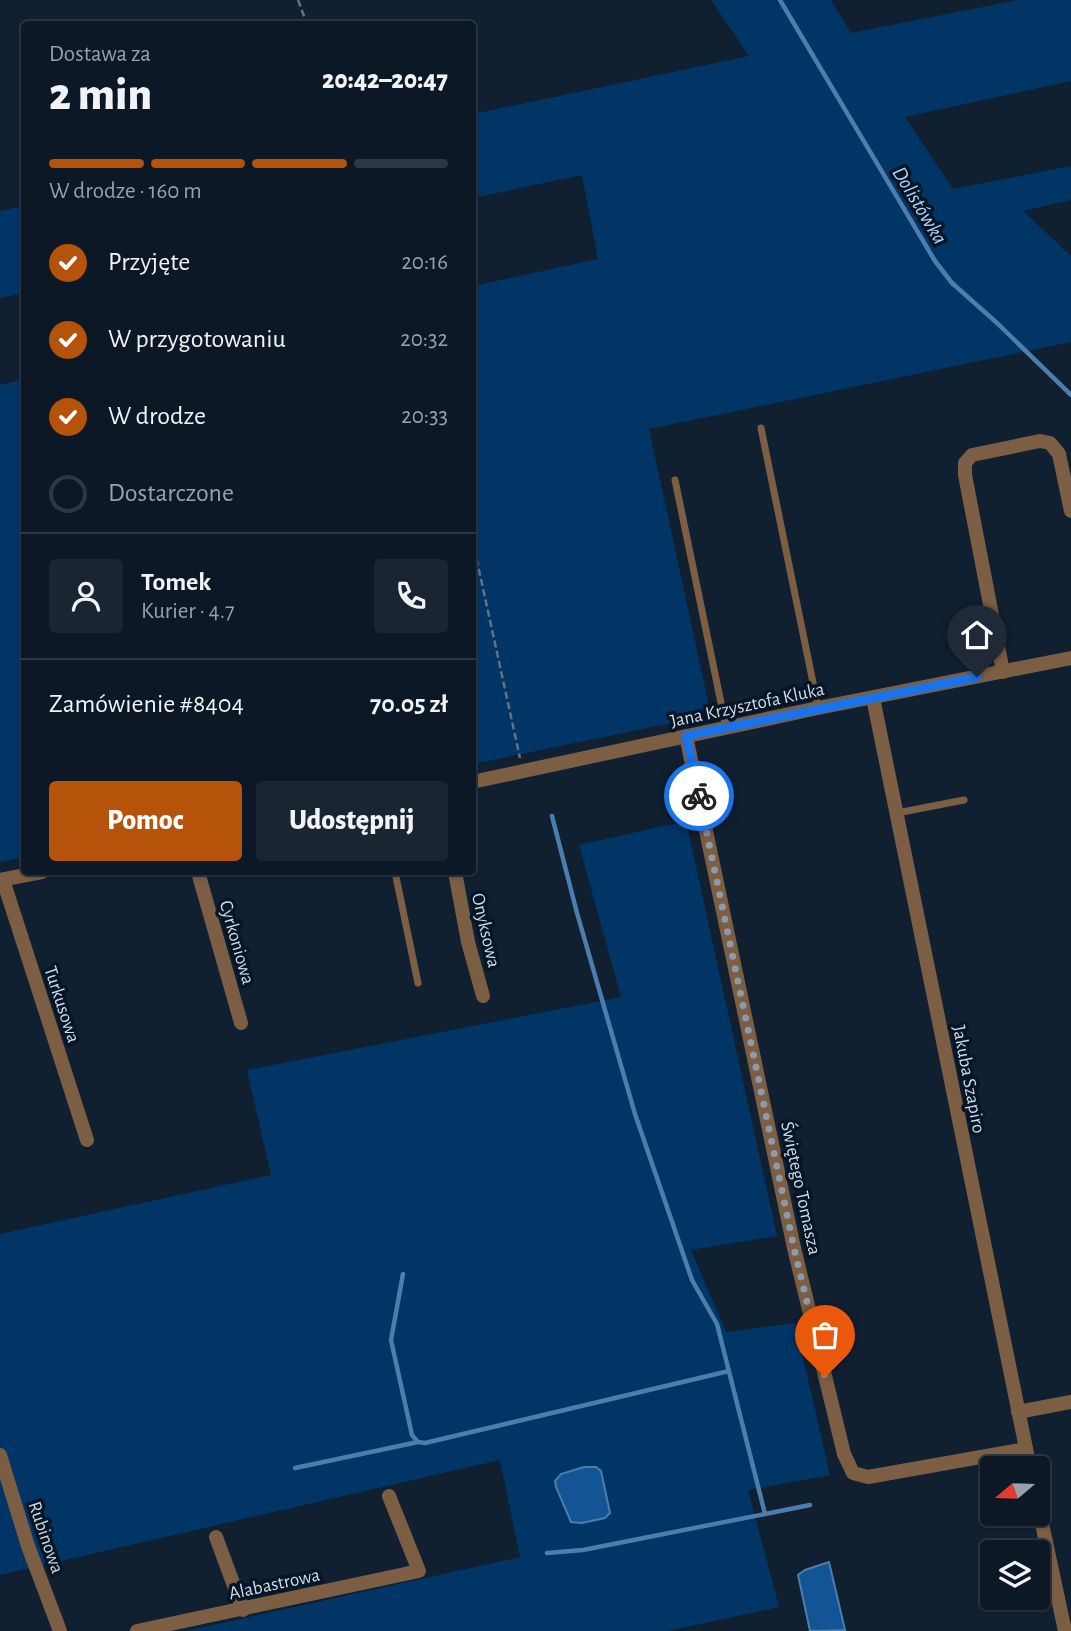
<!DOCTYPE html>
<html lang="pl">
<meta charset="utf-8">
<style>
body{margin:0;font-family:"Alegreya Sans",sans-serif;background:#1a2532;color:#f1f3f6;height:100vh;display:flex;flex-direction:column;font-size:26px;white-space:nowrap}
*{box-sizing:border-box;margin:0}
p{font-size:23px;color:#9aa0a7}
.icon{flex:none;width:38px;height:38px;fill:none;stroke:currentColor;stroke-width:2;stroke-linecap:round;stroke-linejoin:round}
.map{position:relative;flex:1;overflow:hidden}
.sheet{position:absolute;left:21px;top:21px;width:455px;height:854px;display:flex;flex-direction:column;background:#0c1825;border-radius:7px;box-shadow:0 2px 5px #0004,0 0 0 2px #2c3742}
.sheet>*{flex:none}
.needle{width:46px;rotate:251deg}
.fabs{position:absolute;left:980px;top:1456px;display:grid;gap:14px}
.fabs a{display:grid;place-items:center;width:70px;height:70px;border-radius:7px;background:#0c1825;box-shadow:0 2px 5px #0004,0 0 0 2px #2c3742;font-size:35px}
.pin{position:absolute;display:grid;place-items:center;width:60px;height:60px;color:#fff;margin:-72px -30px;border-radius:50% 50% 50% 0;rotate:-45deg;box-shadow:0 0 7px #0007}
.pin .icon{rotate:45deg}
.courier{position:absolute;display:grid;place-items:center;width:70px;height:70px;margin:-35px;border:5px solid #1a73e8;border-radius:50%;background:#fff;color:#222;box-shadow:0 2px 9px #0007}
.summary em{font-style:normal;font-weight:800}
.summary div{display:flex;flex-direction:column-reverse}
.summary{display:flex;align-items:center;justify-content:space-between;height:119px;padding:0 28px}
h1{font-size:46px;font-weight:800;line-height:52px}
.bar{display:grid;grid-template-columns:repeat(4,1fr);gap:10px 7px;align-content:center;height:84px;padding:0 28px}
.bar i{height:9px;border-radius:5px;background:#2c3742}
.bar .on{background:#b45309}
.bar p{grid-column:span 4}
.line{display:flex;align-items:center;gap:18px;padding:0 28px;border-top:2px solid #2c3742}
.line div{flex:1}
.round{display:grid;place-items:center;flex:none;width:74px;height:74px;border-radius:7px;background:#1a2532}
ol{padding:0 28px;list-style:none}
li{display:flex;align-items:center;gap:21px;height:77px}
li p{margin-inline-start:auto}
li .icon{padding:7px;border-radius:50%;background:#b45309;color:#fff;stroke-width:4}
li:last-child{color:#9aa0a7}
li i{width:38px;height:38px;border:4px solid #2c3742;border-radius:50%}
.button{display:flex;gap:14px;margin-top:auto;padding:14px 28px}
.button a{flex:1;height:80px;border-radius:7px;background:#b45309;color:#fff;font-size:28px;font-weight:800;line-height:80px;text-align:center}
.button a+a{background:#1a2532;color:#f1f3f6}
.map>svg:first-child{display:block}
.green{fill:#013566}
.water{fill:#125494;stroke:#4c7dad;stroke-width:2}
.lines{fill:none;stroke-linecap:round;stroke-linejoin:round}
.stream{stroke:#4c7dad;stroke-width:4.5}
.path{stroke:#657281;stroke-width:2.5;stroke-dasharray:7 3.5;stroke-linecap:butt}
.lane{stroke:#7c5e44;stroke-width:7}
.street{stroke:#7c5e44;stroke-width:14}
.done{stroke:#8e9aa8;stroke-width:7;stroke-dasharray:0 12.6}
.route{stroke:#1a73e8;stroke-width:9}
.labels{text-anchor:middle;stroke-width:7;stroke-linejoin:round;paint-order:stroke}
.street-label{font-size:19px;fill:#d2dce8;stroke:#071626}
.water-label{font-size:21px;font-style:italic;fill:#b4d4f8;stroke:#071626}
</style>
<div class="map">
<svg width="1071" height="1631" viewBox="0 0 1071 1631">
<rect width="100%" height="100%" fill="#102031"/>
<!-- green -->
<g class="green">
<path d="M 711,0 L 831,0 L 851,33 L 1018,0 L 1071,0 L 1071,81 L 905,117 L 953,189 L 1071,166 L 1071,200 L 1023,211 L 1071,256 L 1071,342 L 649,429 L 711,715 L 473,764 L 473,286 L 598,259 L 582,175 L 473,198 L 473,114 L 749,56 Z"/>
<path d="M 24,206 L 24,293 L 0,298 L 0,211 Z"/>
<path d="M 24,379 L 24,857 L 0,862 L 0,385 Z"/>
<path d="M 686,821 L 777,1236 L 691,1250 L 726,1332 L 795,1323 L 830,1475 L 748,1490 L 779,1607 L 668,1631 L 186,1631 L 520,1557 L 500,1460 L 0,1575 L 0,1234 L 271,1175 L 247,1070 L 621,997 L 579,845 Z"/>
</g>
<!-- water -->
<g class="water">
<path d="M 584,1467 L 596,1467 L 601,1471 L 610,1513 L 605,1518 L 582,1523 L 571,1522 L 556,1487 L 555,1481 L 561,1474 Z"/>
<path d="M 829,1562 L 845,1630 L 810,1631 L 798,1575 L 805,1570 Z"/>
</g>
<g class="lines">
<!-- stream -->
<g class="stream">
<path d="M 780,0 L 935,261 L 952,283 L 997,323 L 1071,395"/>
<path d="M 552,816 L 577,913 L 635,1114 L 692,1280 L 717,1324 L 765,1514 L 810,1505"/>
<path d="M 403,1274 L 391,1340 L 412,1435 L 418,1442 L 425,1443 L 729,1371"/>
<path d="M 295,1468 L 418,1442"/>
<path d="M 547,1553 L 583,1550 L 765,1514"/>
</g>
<!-- path -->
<g class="path">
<path d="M 298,0 L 307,24"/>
<path d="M 472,538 L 520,758"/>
</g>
<!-- lane -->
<g class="lane">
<path d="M 761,428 L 818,707"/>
<path d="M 675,480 L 726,727"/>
<path d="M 897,813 L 964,800"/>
<path d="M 395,872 L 418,983"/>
</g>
<!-- street -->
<g class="street">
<path d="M 1003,672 L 965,475 L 965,463 L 972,455 L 1040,441 L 1050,443 L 1059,454 L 1071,511"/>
<path d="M 873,698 L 1030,1468"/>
<path d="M 686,736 L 794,1248 L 844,1454 L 853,1473 L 868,1477 L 1026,1449"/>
<path d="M 472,782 L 818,708 L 1071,658"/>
<path d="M 198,872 L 241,1023"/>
<path d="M 455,872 L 468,942 L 483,996"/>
<path d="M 0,880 L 42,872"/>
<path d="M 3,880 L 87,1140"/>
<path d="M 1018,1412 L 1071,1402"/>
<path d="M 0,1455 L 28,1546 L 60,1631"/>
<path d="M 1038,1505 L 1065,1631"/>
<path d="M 216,1537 L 243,1610"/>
<path d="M 137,1631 L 419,1571 L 389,1496"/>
</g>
</g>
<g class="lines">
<!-- done -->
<path class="done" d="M 699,796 L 794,1248 L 825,1377"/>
<!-- route -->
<path class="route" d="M 699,796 L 686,736 L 977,677"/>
</g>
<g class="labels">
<!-- street labels -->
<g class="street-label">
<text transform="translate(747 704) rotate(-12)" y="7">Jana Krzysztofa Kluka</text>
<text transform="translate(487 930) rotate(77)" y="7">Onyksowa</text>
<text transform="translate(238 942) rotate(74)" y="7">Cyrkoniowa</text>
<text transform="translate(63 1004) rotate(72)" y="7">Turkusowa</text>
<text transform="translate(970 1079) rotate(79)" y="7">Jakuba Szapiro</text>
<text transform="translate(802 1188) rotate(78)" y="7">Świętego Tomasza</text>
<text transform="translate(47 1537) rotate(71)" y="7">Rubinowa</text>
<text transform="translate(274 1583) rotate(-12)" y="7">Alabastrowa</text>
</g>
<!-- water labels -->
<g class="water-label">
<text transform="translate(920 205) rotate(59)" y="7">Dolistówka</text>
</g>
</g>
</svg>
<div class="fabs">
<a><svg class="needle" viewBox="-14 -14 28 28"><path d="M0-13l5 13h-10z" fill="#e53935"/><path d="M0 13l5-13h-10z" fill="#9aa0a7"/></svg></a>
<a><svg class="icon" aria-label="layers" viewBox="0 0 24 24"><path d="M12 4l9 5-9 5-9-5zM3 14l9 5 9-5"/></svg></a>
</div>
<div class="pin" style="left:825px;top:1377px;background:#ea580c"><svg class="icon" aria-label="bag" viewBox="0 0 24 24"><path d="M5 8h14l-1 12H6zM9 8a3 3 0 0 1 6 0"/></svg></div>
<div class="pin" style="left:977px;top:677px;background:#1f2937"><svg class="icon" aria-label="home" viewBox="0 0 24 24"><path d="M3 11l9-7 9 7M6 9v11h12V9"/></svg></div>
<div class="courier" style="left:699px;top:796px"><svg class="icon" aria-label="bike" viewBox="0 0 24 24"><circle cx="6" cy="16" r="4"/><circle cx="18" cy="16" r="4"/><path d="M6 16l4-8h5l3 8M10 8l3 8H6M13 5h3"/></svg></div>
<section class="sheet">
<div class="summary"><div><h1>2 min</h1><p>Dostawa za</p></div><em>20:42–20:47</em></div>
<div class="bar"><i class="on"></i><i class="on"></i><i class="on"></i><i></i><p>W drodze · 160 m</p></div>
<ol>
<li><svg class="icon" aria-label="check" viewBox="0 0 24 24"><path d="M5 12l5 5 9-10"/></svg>Przyjęte<p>20:16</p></li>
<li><svg class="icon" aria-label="check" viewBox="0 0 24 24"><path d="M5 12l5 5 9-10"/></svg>W przygotowaniu<p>20:32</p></li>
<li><svg class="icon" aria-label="check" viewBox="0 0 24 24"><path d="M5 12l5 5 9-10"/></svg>W drodze<p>20:33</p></li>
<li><i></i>Dostarczone</li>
</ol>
<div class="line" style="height:126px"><a class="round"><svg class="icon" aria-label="person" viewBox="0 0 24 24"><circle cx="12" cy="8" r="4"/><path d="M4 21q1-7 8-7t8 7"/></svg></a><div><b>Tomek</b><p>Kurier · 4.7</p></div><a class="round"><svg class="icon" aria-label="phone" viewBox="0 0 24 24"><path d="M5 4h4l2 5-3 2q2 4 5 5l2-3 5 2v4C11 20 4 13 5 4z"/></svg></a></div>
<div class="line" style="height:91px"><div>Zamówienie #8404</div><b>70.05 zł</b></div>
<div class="button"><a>Pomoc</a><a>Udostępnij</a></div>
</section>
</div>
